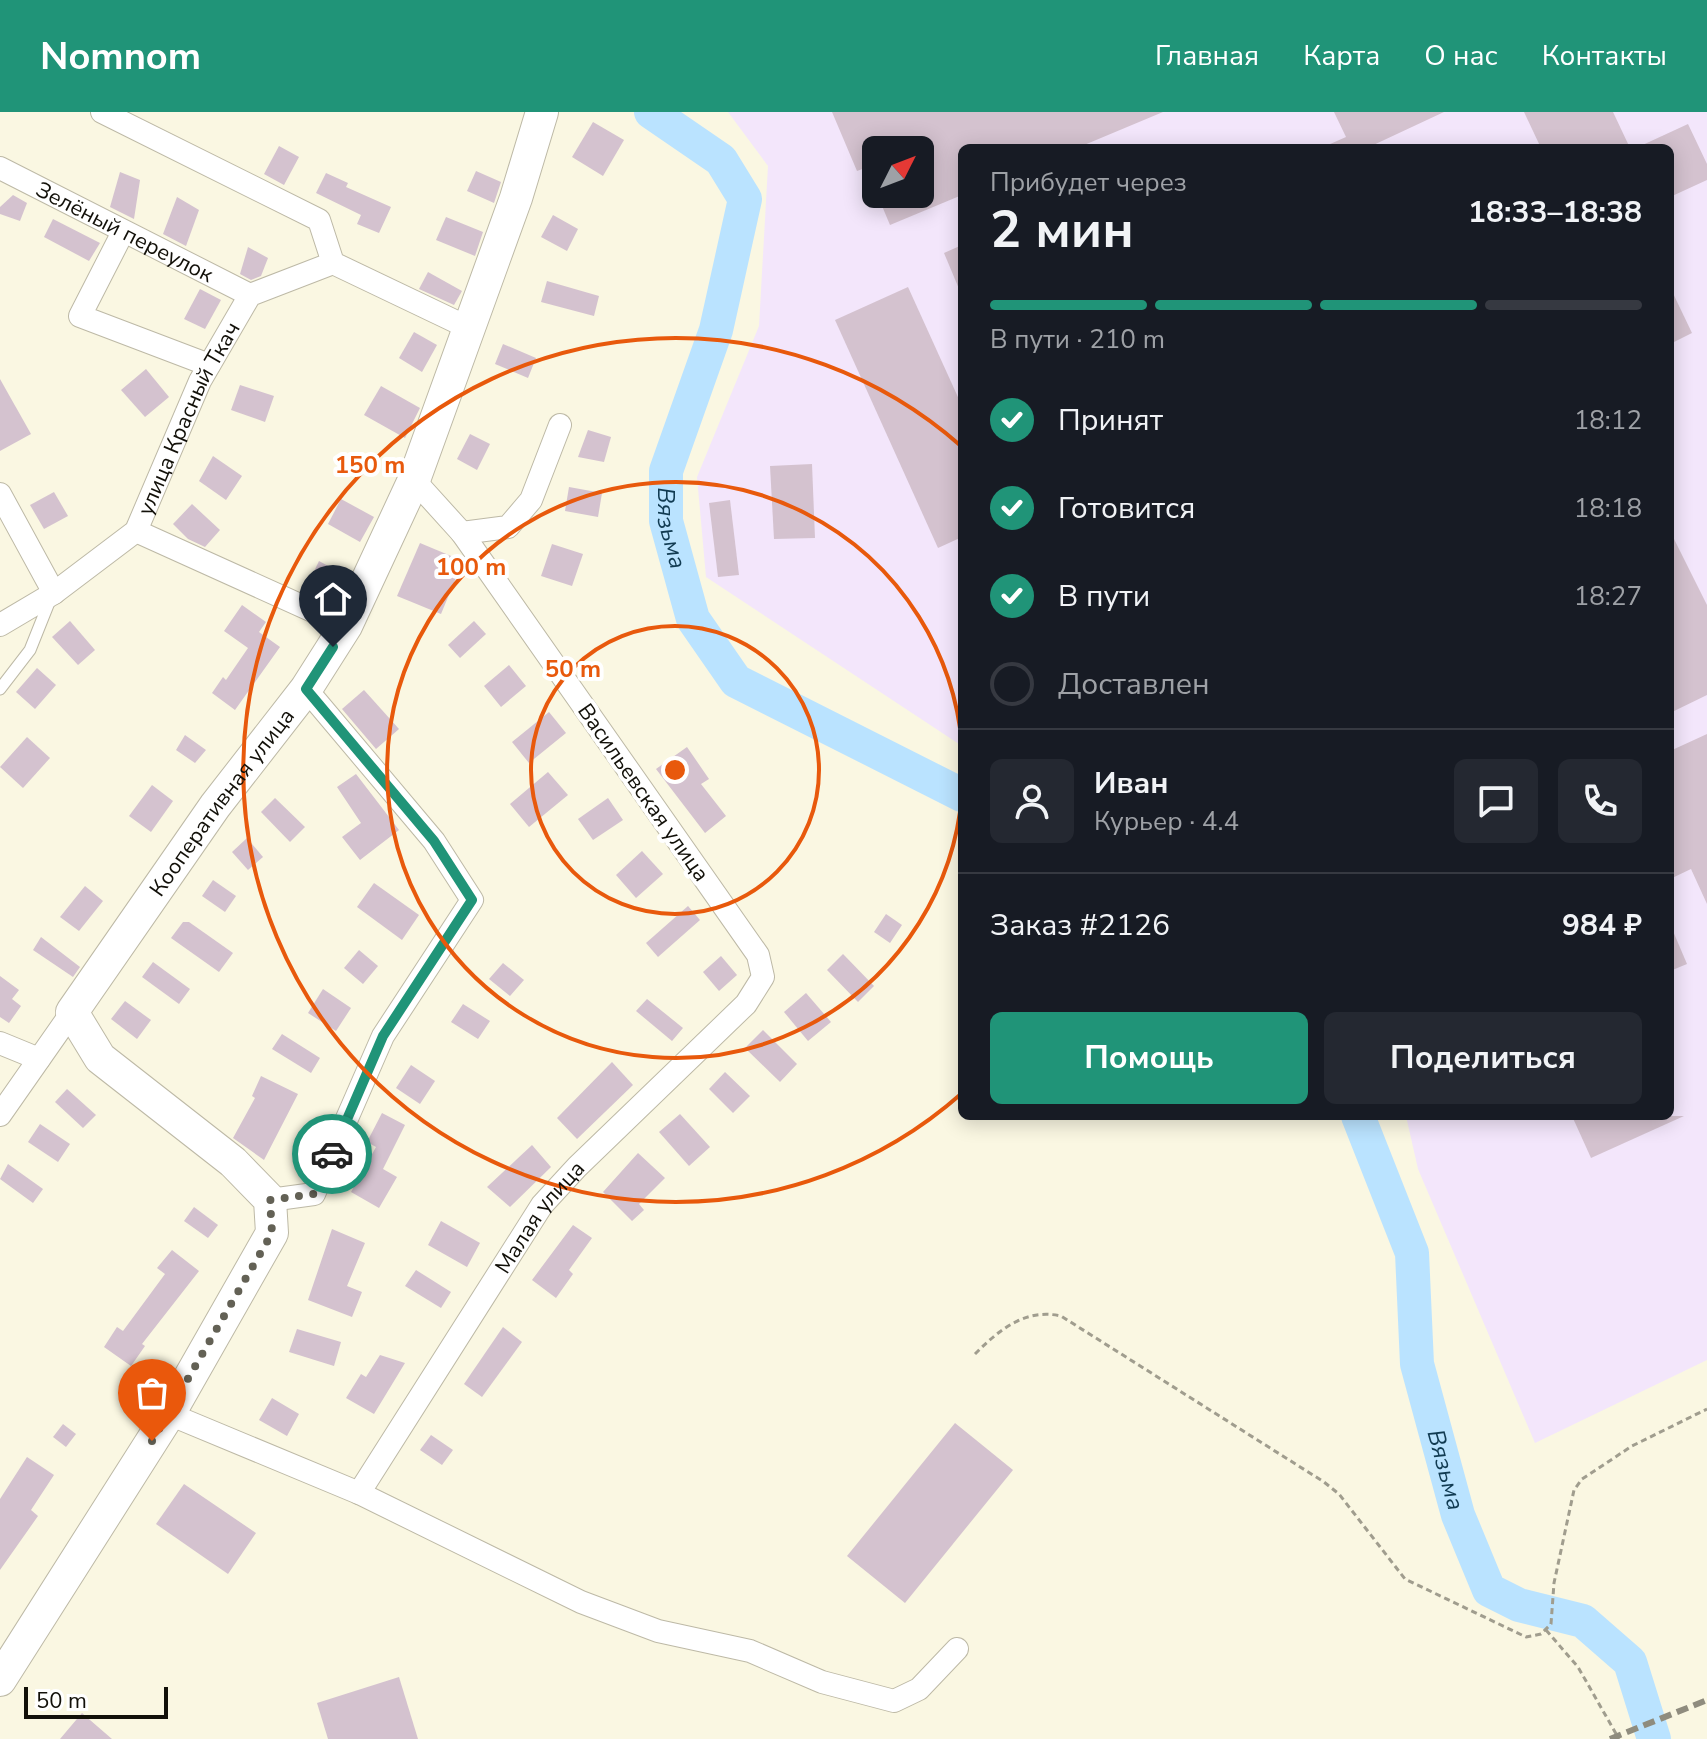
<!DOCTYPE html>
<html lang="ru">
<meta charset="utf-8">
<style>
body{margin:0;font-family:"Nunito Sans",sans-serif;background:#242831;color:#f1f3f6;height:100vh;display:flex;flex-direction:column;font-size:30px;white-space:nowrap}
*{box-sizing:border-box;margin:0}
p{font-size:26px;color:#9ea1a6}
.icon{flex:none;width:44px;height:44px;fill:none;stroke:currentColor;stroke-width:2;stroke-linecap:round;stroke-linejoin:round}
.map{position:relative;flex:1;overflow:hidden}
.details{position:absolute;left:958px;top:32px;width:716px;height:976px;display:flex;flex-direction:column;background:#171b24;border-radius:12px;box-shadow:0 4px 20px #0003}
.details>*{flex:none}
.needle{width:52px;rotate:48deg}
.buttons{position:absolute;left:862px;top:24px;display:grid;gap:16px}
.buttons a{display:grid;place-items:center;width:72px;height:72px;border-radius:12px;background:#171b24;box-shadow:0 4px 20px #0003;font-size:40px}
.scale{position:absolute;left:24px;bottom:20px;width:144px;box-sizing:border-box;padding-left:8px;border:4px solid #121009;border-top:0;font-size:22px;line-height:28px;white-space:nowrap;color:#121009;-webkit-text-stroke:6px #fff;paint-order:stroke}
.pin{position:absolute;display:grid;place-items:center;width:68px;height:68px;color:#fff;margin:-82px -34px;border-radius:50% 50% 50% 0;rotate:-45deg;box-shadow:0 0 8px #0007}
.pin .icon{rotate:45deg}
.courier{position:absolute;display:grid;place-items:center;width:80px;height:80px;margin:-40px;border:6px solid #209478;border-radius:50%;background:#fff;color:#222;box-shadow:0 2px 10px #0007}
.overview em{font-style:normal;font-weight:700}
.overview div{display:flex;flex-direction:column-reverse}
.overview{display:flex;align-items:center;justify-content:space-between;height:136px;padding:0 32px}
h1{font-size:52px;font-weight:700;line-height:60px}
.bar{display:grid;grid-template-columns:repeat(4,1fr);gap:12px 8px;align-content:center;height:96px;padding:0 32px}
.bar i{height:10px;border-radius:6px;background:#363941}
.bar .selected{background:#209478}
.bar p{grid-column:span 4}
.line{display:flex;align-items:center;gap:20px;padding:0 32px;border-top:2px solid #363941}
.line div{flex:1}
.round{display:grid;place-items:center;flex:none;width:84px;height:84px;border-radius:12px;background:#242831}
ol{padding:0 32px;list-style:none}
li{display:flex;align-items:center;gap:24px;height:88px}
li p{margin-inline-start:auto}
li .icon{padding:8px;border-radius:50%;background:#209478;color:#fff;stroke-width:4}
li:last-child{color:#9ea1a6}
li i{width:44px;height:44px;border:4px solid #363941;border-radius:50%}
.button{display:flex;gap:16px;margin-top:auto;padding:16px 32px}
.button a{flex:1;height:92px;border-radius:12px;background:#209478;color:#fff;font-size:32px;font-weight:700;line-height:92px;text-align:center}
.button a+a{background:#242831;color:#f1f3f6}
header{display:flex;align-items:center;gap:48px;box-sizing:border-box;height:112px;padding:0 40px;background:#209478;color:#fff}
header strong{font-size:38px}
nav{display:flex;gap:44px;margin-inline-start:auto;font-size:28px}
.map>svg:first-child{display:block}
.industrial{fill:#f3e6fb;fill-rule:evenodd}
.lines{fill:none;stroke-linecap:round;stroke-linejoin:round}
.river{stroke:#bae3ff;stroke-width:34}
.building{fill:#d4c2cf}
.lane-casing{stroke:#bdb9a6;stroke-width:13}
.street-casing{stroke:#bdb9a6;stroke-width:24}
.secondary-casing{stroke:#bdb9a6;stroke-width:34}
.path{stroke:#a09d8e;stroke-width:3;stroke-dasharray:6 4;stroke-linecap:butt}
.lane{stroke:#fff;stroke-width:11}
.street{stroke:#fff;stroke-width:22}
.secondary{stroke:#fff;stroke-width:32}
.rail{stroke:#8f8c7e;stroke-width:6;stroke-dasharray:12 6;stroke-linecap:butt}
.done{stroke:#636155;stroke-width:8;stroke-dasharray:0 14.4}
.route{stroke:#209478;stroke-width:10}
.ring{fill:none;stroke:#e8590c;stroke-width:4}
.labels{text-anchor:middle;stroke-width:8;stroke-linejoin:round;paint-order:stroke}
.street-label{font-size:22px;fill:#121009;stroke:#fff}
.water-label{font-size:24px;font-style:italic;fill:#113b52;stroke:#fff}
.centre{fill:#e8590c;stroke:#fff;stroke-width:4}
.ring-label{font-size:24px;text-anchor:middle;font-weight:bold;fill:#e8590c;stroke:#fff;stroke-width:8;stroke-linejoin:round;paint-order:stroke}
</style>
<header>
<strong>Nomnom</strong>
<nav><a>Главная</a><a>Карта</a><a>О нас</a><a>Контакты</a></nav>
</header>
<div class="map">
<svg width="1707" height="1627" viewBox="0 0 1707 1627">
<rect width="100%" height="100%" fill="#faf7e2"/>
<!-- industrial -->
<path class="industrial" d="M 728,0 L 1707,0 L 1707,1248 L 1535,1331 L 1418,1057 L 1406,1004 L 1670,1004 L 1670,36 L 962,36 L 962,634 L 706,465 L 697,365 L 759,214 L 768,54 ZM 876,38 L 920,38 L 920,82 L 876,82 Z"/>
<g class="lines">
<!-- river -->
<g class="river">
<path id="s1" d="M 651,0 L 721,48 L 745,87 L 716,218 L 666,359 L 666,409 L 693,507 L 736,569 L 962,683"/>
<path id="s2" d="M 1358,1004 L 1412,1141 L 1417,1252 L 1458,1403 L 1489,1478 L 1519,1493 L 1583,1509 L 1630,1550 L 1654,1627"/>
</g>
</g>
<!-- building -->
<g class="building">
<path d="M 832,0 L 1163,0 L 1077,36 L 962,36 L 962,83 L 890,113 L 877,82 L 920,82 L 920,38 L 876,38 L 876,52 L 857,59 Z"/>
<path d="M 1334,0 L 1444,0 L 1367,36 L 1321,36 L 1346,25 Z"/>
<path d="M 1524,0 L 1613,0 L 1630,36 L 1541,36 Z"/>
<path d="M 593,10 L 624,28 L 603,64 L 572,45 Z"/>
<path d="M 1688,12 L 1707,52 L 1707,68 L 1670,85 L 1670,36 L 1636,36 Z"/>
<path d="M 279,34 L 299,45 L 284,73 L 264,62 Z"/>
<path d="M 476,59 L 501,70 L 494,91 L 467,79 Z"/>
<path d="M 120,60 L 140,68 L 134,107 L 110,95 Z"/>
<path d="M 326,61 L 348,71 L 346,75 L 391,95 L 379,121 L 357,112 L 361,103 L 316,81 Z"/>
<path d="M 13,83 L 27,91 L 20,109 L 0,102 L 0,95 Z"/>
<path d="M 177,85 L 199,98 L 186,134 L 163,122 Z"/>
<path d="M 553,103 L 578,117 L 567,139 L 541,125 Z"/>
<path d="M 446,105 L 483,120 L 475,144 L 436,128 Z"/>
<path d="M 53,107 L 100,131 L 89,149 L 44,125 Z"/>
<path d="M 962,133 L 962,184 L 944,141 Z"/>
<path d="M 248,135 L 268,146 L 261,164 L 251,168 L 240,162 Z"/>
<path d="M 428,160 L 462,179 L 454,193 L 419,177 Z"/>
<path d="M 547,169 L 599,184 L 594,204 L 541,190 Z"/>
<path d="M 908,175 L 962,294 L 962,425 L 938,436 L 835,208 Z"/>
<path d="M 1670,175 L 1692,221 L 1670,232 Z"/>
<path d="M 200,177 L 221,188 L 205,217 L 184,207 Z"/>
<path d="M 414,220 L 437,233 L 422,260 L 399,246 Z"/>
<path d="M 503,232 L 536,246 L 528,266 L 495,252 Z"/>
<path d="M 146,257 L 169,285 L 145,305 L 121,278 Z"/>
<path d="M 0,267 L 31,322 L 0,339 Z"/>
<path d="M 240,273 L 274,284 L 265,310 L 231,298 Z"/>
<path d="M 381,274 L 420,296 L 405,326 L 364,303 Z"/>
<path d="M 588,318 L 611,325 L 604,350 L 578,345 Z"/>
<path d="M 470,322 L 490,332 L 477,358 L 457,347 Z"/>
<path d="M 213,344 L 242,364 L 226,388 L 199,369 Z"/>
<path d="M 812,352 L 815,426 L 774,427 L 770,354 Z"/>
<path d="M 569,375 L 602,381 L 598,405 L 565,399 Z"/>
<path d="M 54,380 L 68,404 L 44,417 L 30,393 Z"/>
<path d="M 341,387 L 374,405 L 360,430 L 328,412 Z"/>
<path d="M 730,388 L 739,463 L 718,465 L 709,391 Z"/>
<path d="M 192,392 L 220,418 L 205,435 L 188,427 L 173,412 Z"/>
<path d="M 1670,419 L 1707,493 L 1707,583 L 1670,601 Z"/>
<path d="M 420,431 L 463,449 L 441,502 L 397,484 Z"/>
<path d="M 552,432 L 583,442 L 572,474 L 541,464 Z"/>
<path d="M 319,449 L 341,461 L 327,489 L 305,478 Z"/>
<path d="M 242,493 L 266,510 L 259,520 L 280,535 L 235,598 L 212,581 L 223,565 L 226,568 L 248,536 L 224,519 Z"/>
<path d="M 70,509 L 95,538 L 78,553 L 52,525 Z"/>
<path d="M 474,509 L 486,522 L 460,546 L 448,533 Z"/>
<path d="M 509,553 L 526,574 L 501,595 L 484,574 Z"/>
<path d="M 37,556 L 56,573 L 35,597 L 16,580 Z"/>
<path d="M 364,578 L 399,617 L 376,637 L 342,597 Z"/>
<path d="M 549,600 L 566,621 L 529,651 L 512,630 Z"/>
<path d="M 1707,622 L 1707,792 L 1691,757 L 1670,767 L 1670,639 Z"/>
<path d="M 185,623 L 206,638 L 195,651 L 176,638 Z"/>
<path d="M 27,625 L 50,646 L 23,676 L 0,655 Z"/>
<path d="M 687,635 L 709,667 L 701,672 L 726,704 L 705,721 L 656,657 Z"/>
<path d="M 548,660 L 568,683 L 529,715 L 510,692 Z"/>
<path d="M 356,662 L 399,718 L 360,748 L 342,725 L 361,711 L 337,675 Z"/>
<path d="M 152,673 L 173,689 L 151,720 L 129,704 Z"/>
<path d="M 275,686 L 305,715 L 290,730 L 261,700 Z"/>
<path d="M 608,686 L 623,708 L 593,728 L 578,707 Z"/>
<path d="M 247,726 L 263,745 L 248,758 L 232,740 Z"/>
<path d="M 642,739 L 663,762 L 636,786 L 616,763 Z"/>
<path d="M 213,768 L 236,784 L 225,800 L 202,784 Z"/>
<path d="M 374,771 L 419,803 L 402,828 L 357,795 Z"/>
<path d="M 85,774 L 103,789 L 79,819 L 60,805 Z"/>
<path d="M 688,794 L 700,808 L 658,845 L 646,831 Z"/>
<path d="M 886,802 L 902,813 L 890,831 L 874,820 Z"/>
<path d="M 183,810 L 189,810 L 233,841 L 219,860 L 171,826 Z"/>
<path d="M 1670,812 L 1687,852 L 1670,859 Z"/>
<path d="M 41,825 L 80,855 L 73,865 L 33,838 Z"/>
<path d="M 359,838 L 378,854 L 363,872 L 344,856 Z"/>
<path d="M 843,842 L 874,874 L 858,890 L 827,858 Z"/>
<path d="M 721,844 L 737,863 L 719,879 L 703,860 Z"/>
<path d="M 153,850 L 190,877 L 179,892 L 142,865 Z"/>
<path d="M 503,851 L 524,868 L 510,884 L 489,867 Z"/>
<path d="M 0,864 L 19,878 L 12,887 L 21,894 L 9,911 L 0,905 Z"/>
<path d="M 323,877 L 351,896 L 336,919 L 308,901 Z"/>
<path d="M 806,881 L 831,910 L 808,929 L 784,900 Z"/>
<path d="M 647,887 L 683,916 L 672,929 L 636,899 Z"/>
<path d="M 125,889 L 151,908 L 137,927 L 111,907 Z"/>
<path d="M 463,892 L 490,909 L 478,927 L 451,910 Z"/>
<path d="M 763,918 L 797,952 L 780,970 L 745,936 Z"/>
<path d="M 282,922 L 320,946 L 311,961 L 272,937 Z"/>
<path d="M 612,950 L 633,973 L 577,1027 L 557,1006 Z"/>
<path d="M 411,953 L 435,969 L 420,992 L 396,976 Z"/>
<path d="M 725,960 L 750,984 L 733,1001 L 709,977 Z"/>
<path d="M 261,964 L 298,982 L 264,1048 L 233,1026 L 255,986 L 252,984 Z"/>
<path d="M 67,977 L 96,1003 L 83,1016 L 55,990 Z"/>
<path d="M 382,1001 L 405,1013 L 383,1057 L 397,1065 L 379,1096 L 351,1080 L 376,1035 L 367,1030 Z"/>
<path d="M 680,1002 L 710,1035 L 689,1054 L 659,1020 Z"/>
<path d="M 1572,1004 L 1684,1004 L 1591,1046 Z"/>
<path d="M 40,1012 L 70,1032 L 58,1050 L 28,1030 Z"/>
<path d="M 532,1033 L 551,1055 L 510,1095 L 487,1075 Z"/>
<path d="M 638,1041 L 665,1066 L 639,1092 L 644,1098 L 632,1109 L 603,1080 Z"/>
<path d="M 8,1052 L 43,1077 L 33,1091 L 0,1067 Z"/>
<path d="M 194,1095 L 218,1113 L 208,1126 L 184,1109 Z"/>
<path d="M 441,1109 L 480,1131 L 467,1155 L 428,1133 Z"/>
<path d="M 573,1113 L 592,1126 L 569,1158 L 573,1162 L 556,1186 L 532,1168 Z"/>
<path d="M 332,1117 L 365,1131 L 347,1174 L 362,1180 L 352,1205 L 308,1188 Z"/>
<path d="M 172,1138 L 199,1159 L 142,1232 L 145,1234 L 131,1254 L 104,1235 L 117,1215 L 123,1219 L 165,1162 L 157,1156 Z"/>
<path d="M 416,1158 L 451,1180 L 441,1196 L 405,1174 Z"/>
<path d="M 503,1215 L 522,1230 L 482,1285 L 464,1272 Z"/>
<path d="M 297,1217 L 341,1230 L 334,1254 L 289,1240 Z"/>
<path d="M 380,1243 L 405,1251 L 374,1302 L 346,1286 L 361,1262 L 366,1265 Z"/>
<path d="M 272,1286 L 299,1302 L 287,1324 L 259,1308 Z"/>
<path d="M 955,1311 L 1013,1358 L 905,1491 L 847,1444 Z"/>
<path d="M 63,1312 L 76,1322 L 66,1335 L 53,1325 Z"/>
<path d="M 431,1323 L 453,1338 L 442,1353 L 420,1338 Z"/>
<path d="M 27,1345 L 54,1363 L 31,1398 L 38,1404 L 0,1458 L 0,1387 Z"/>
<path d="M 184,1372 L 256,1421 L 228,1462 L 156,1412 Z"/>
<path d="M 399,1565 L 418,1627 L 328,1627 L 317,1591 Z"/>
<path d="M 82,1601 L 90,1608 L 112,1627 L 60,1627 Z"/>
</g>
<g class="lines">
<!-- lane casing -->
<g class="lane-casing">
<path id="lane" d="M 0,577 L 30,538 L 50,488"/>
</g>
<!-- street casing -->
<g class="street-casing">
<g id="street">
<path d="M 102,0 L 319,108 L 333,151 L 467,215"/>
<path id="s3" d="M 0,56 L 250,183"/>
<path d="M 123,120 L 80,204 L 209,253"/>
<path d="M 0,382 L 54,481"/>
<path d="M 136,419 L 346,514"/>
<path d="M 462,421 L 508,415 L 531,388 L 560,313"/>
<path id="s4" d="M 0,513 L 54,481 L 136,419 L 200,269 L 250,183 L 333,151"/>
<path d="M 0,931 L 39,947"/>
<path d="M 0,1003 L 72,900"/>
<path d="M 270,1088 L 314,1082 L 383,924 L 472,788 L 434,729 L 306,577"/>
<path d="M 169,1302 L 359,1381 L 581,1490 L 658,1519 L 750,1539 L 822,1570 L 894,1589 L 919,1577 L 957,1537"/>
<path id="s5" d="M 359,1381 L 542,1093 L 577,1055 L 746,892 L 763,865 L 758,843 L 462,421 L 414,368"/>
</g>
</g>
<!-- secondary casing -->
<g class="secondary-casing">
<g id="secondary">
<path id="s6" d="M 0,1568 L 169,1302 L 272,1121 L 270,1088 L 233,1050 L 100,946 L 72,900 L 215,694 L 306,577 L 346,514 L 414,368 L 516,86 L 542,0"/>
</g>
</g>
<!-- path -->
<g class="path">
<path d="M 975,1242 C 999,1218 1025,1196 1061,1204 L 1324,1370 L 1339,1382 L 1405,1467 L 1526,1525 L 1541,1522 L 1551,1512 L 1554,1471 L 1574,1378 L 1582,1367 L 1632,1334 L 1707,1297"/>
<path d="M 1546,1518 L 1578,1555 L 1619,1627"/>
</g>
<!-- lane -->
<use href="#lane" class="lane"/>
<!-- street -->
<use href="#street" class="street"/>
<!-- secondary -->
<use href="#secondary" class="secondary"/>
<!-- rail -->
<path class="rail" d="M 1610,1627 L 1707,1588"/>
</g>
<g class="lines">
<!-- done -->
<path class="done" d="M 152,1329 L 272,1121 L 270,1088 L 314,1082 L 332,1042"/>
<!-- route -->
<path class="route" d="M 332,1042 L 383,924 L 472,788 L 434,729 L 306,577 L 333,535"/>
</g>
<!-- distance rings -->
<g class="ring">
<circle cx="675" cy="658" r="144"/>
<path d="M962 683A288 288 0 1 1 962 633"/>
<path d="M961 982A432 432 0 1 1 961 334"/>
</g>
<g class="labels">
<!-- street labels -->
<g class="street-label">
<text dy="8" stroke="none"><textPath href="#s3" startOffset="140">Зелёный переулок</textPath></text>
<text dy="8" stroke="none"><textPath href="#s4" startOffset="290">улица Красный Ткач</textPath></text>
<text transform="translate(644 680) rotate(55)" y="8">Васильевская улица</text>
<text dy="8" stroke="none"><textPath href="#s6" startOffset="1090">Кооперативная улица</textPath></text>
<text dy="8" stroke="none"><textPath href="#s5" startOffset="330">Малая улица</textPath></text>
</g>
<!-- water labels -->
<g class="water-label">
<text dy="8" stroke="none"><textPath href="#s1" startOffset="472">Вязьма</textPath></text>
<text dy="8" stroke="none"><textPath href="#s2" startOffset="368">Вязьма</textPath></text>
</g>
</g>
<circle cx="675" cy="658" r="12" class="centre"/>
<g class="ring-label">
<text x="370" y="361">150 m</text>
<text x="471" y="463">100 m</text>
<text x="573" y="565">50 m</text>
</g>
</svg>
<div class="buttons">
<a><svg class="needle" viewBox="-14 -14 28 28"><path d="M0-13l5 13h-10z" fill="#e53935"/><path d="M0 13l5-13h-10z" fill="#9ea1a6"/></svg></a>
</div>
<div class="scale">50 m</div>
<div class="pin" style="left:152px;top:1329px;background:#ea580c"><svg class="icon" aria-label="bag" viewBox="0 0 24 24"><path d="M5 8h14l-1 12H6zM9 8a3 3 0 0 1 6 0"/></svg></div>
<div class="pin" style="left:333px;top:535px;background:#1f2937"><svg class="icon" aria-label="home" viewBox="0 0 24 24"><path d="M3 11l9-7 9 7M6 9v11h12V9"/></svg></div>
<div class="courier" style="left:332px;top:1042px"><svg class="icon" aria-label="car" viewBox="0 0 24 24"><path d="M5 17H2v-5l4-1 3-4h7l3 4 3 1v5h-3M9 17h6M6 11h13"/><circle cx="7" cy="17" r="2"/><circle cx="17" cy="17" r="2"/></svg></div>
<section class="details">
<div class="overview"><div><h1>2 мин</h1><p>Прибудет через</p></div><em>18:33–18:38</em></div>
<div class="bar"><i class="selected"></i><i class="selected"></i><i class="selected"></i><i></i><p>В пути · 210 m</p></div>
<ol>
<li><svg class="icon" aria-label="check" viewBox="0 0 24 24"><path d="M5 12l5 5 9-10"/></svg>Принят<p>18:12</p></li>
<li><svg class="icon" aria-label="check" viewBox="0 0 24 24"><path d="M5 12l5 5 9-10"/></svg>Готовится<p>18:18</p></li>
<li><svg class="icon" aria-label="check" viewBox="0 0 24 24"><path d="M5 12l5 5 9-10"/></svg>В пути<p>18:27</p></li>
<li><i></i>Доставлен</li>
</ol>
<div class="line" style="height:144px"><a class="round"><svg class="icon" aria-label="person" viewBox="0 0 24 24"><circle cx="12" cy="8" r="4"/><path d="M4 21q1-7 8-7t8 7"/></svg></a><div><b>Иван</b><p>Курьер · 4.4</p></div><a class="round"><svg class="icon" aria-label="chat" viewBox="0 0 24 24"><path d="M4 5h16v11H9l-5 4z"/></svg></a><a class="round"><svg class="icon" aria-label="phone" viewBox="0 0 24 24"><path d="M5 4h4l2 5-3 2q2 4 5 5l2-3 5 2v4C11 20 4 13 5 4z"/></svg></a></div>
<div class="line" style="height:104px"><div>Заказ #2126</div><b>984 ₽</b></div>
<div class="button"><a>Помощь</a><a>Поделиться</a></div>
</section>
</div>
